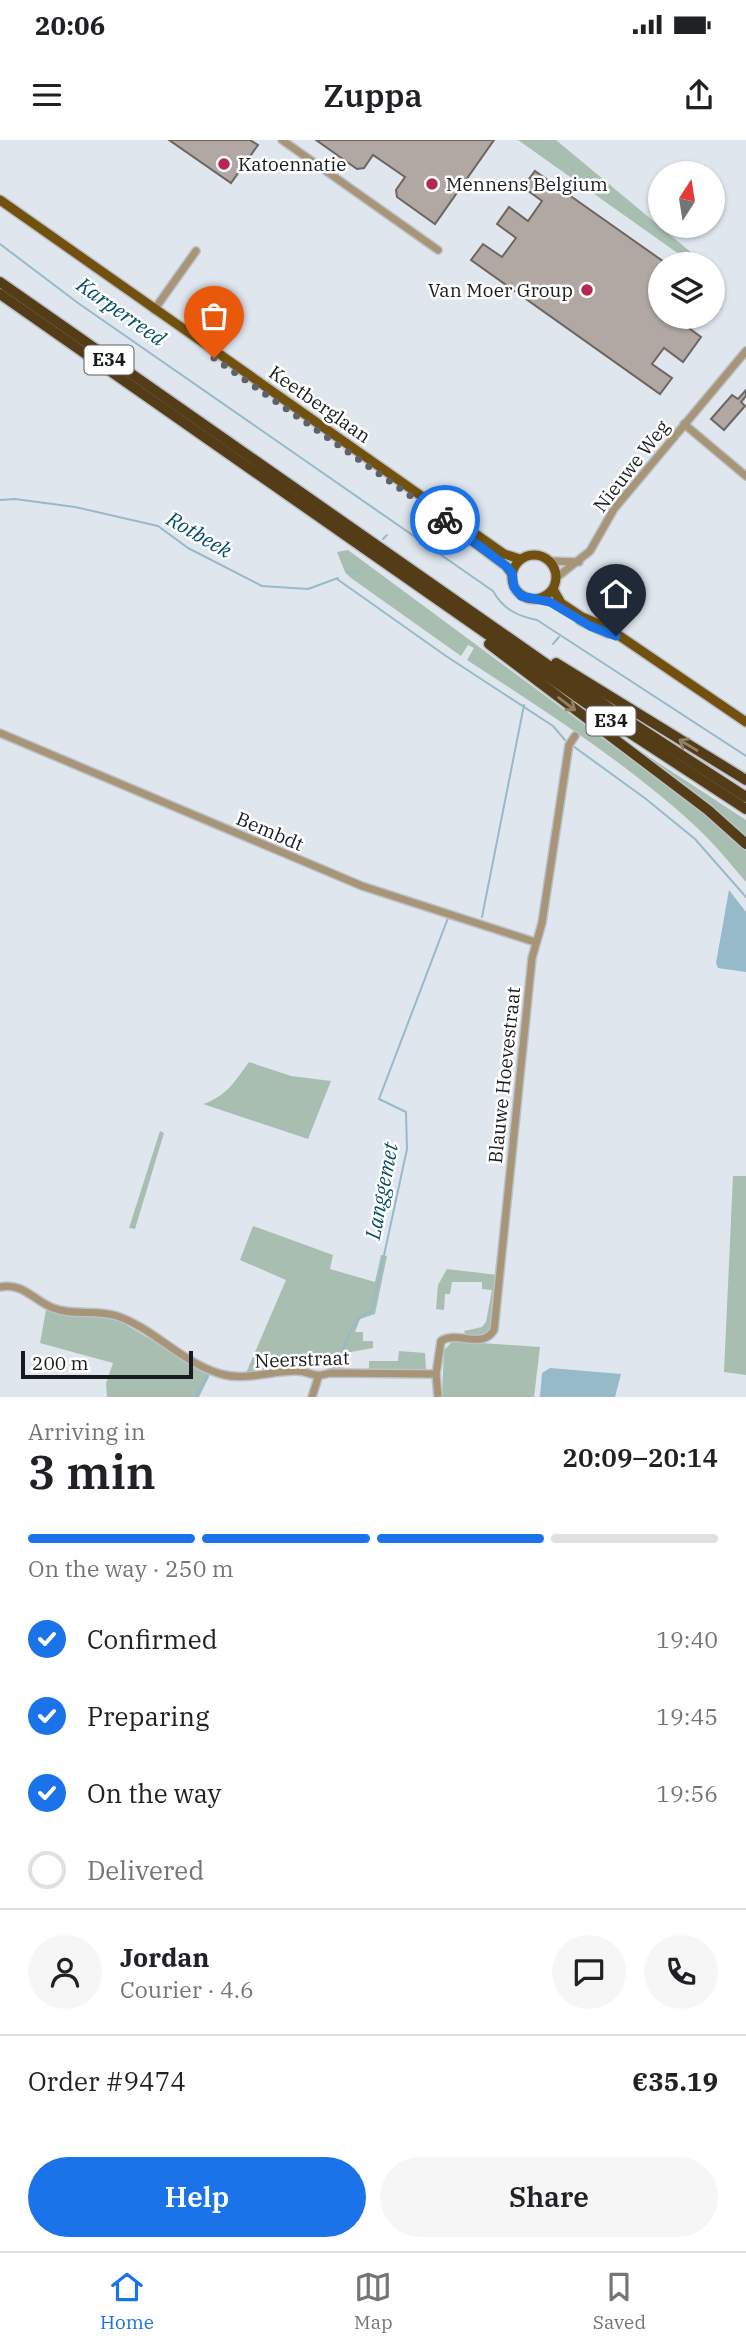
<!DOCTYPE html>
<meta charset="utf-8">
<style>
body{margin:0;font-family:"IBM Plex Serif",serif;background:#f6f6f6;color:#202124;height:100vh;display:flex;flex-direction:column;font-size:26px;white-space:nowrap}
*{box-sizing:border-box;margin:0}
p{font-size:23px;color:#757577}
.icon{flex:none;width:38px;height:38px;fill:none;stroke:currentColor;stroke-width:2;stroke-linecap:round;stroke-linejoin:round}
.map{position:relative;height:1257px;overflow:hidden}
.panel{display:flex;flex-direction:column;background:#fff;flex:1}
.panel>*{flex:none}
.needle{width:46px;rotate:12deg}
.buttons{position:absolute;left:648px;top:21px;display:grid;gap:14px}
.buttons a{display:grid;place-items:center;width:77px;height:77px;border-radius:50%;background:#fff;box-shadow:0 2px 5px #0004;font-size:35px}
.scale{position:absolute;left:21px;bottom:18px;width:172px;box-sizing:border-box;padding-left:7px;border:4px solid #181b1d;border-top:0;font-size:19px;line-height:24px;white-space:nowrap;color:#181b1d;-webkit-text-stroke:5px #fff;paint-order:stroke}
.pin{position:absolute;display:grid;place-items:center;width:60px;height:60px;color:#fff;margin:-72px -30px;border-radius:50% 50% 50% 0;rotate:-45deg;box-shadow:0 0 7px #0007}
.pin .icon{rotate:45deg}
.courier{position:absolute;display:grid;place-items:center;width:70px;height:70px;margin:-35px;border:5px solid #1a73e8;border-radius:50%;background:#fff;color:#222;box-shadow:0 2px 9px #0007}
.headline em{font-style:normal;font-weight:600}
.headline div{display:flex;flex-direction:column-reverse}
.headline{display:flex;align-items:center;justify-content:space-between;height:119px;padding:0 28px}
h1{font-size:46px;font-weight:600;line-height:52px}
.bar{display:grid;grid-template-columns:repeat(4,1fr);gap:10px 7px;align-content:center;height:84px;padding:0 28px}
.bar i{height:9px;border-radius:5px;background:#e0e0e0}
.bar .on{background:#1a73e8}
.bar p{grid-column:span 4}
.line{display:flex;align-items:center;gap:18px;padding:0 28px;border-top:2px solid #e0e0e0}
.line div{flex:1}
.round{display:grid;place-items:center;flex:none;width:74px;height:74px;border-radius:37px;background:#f6f6f6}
ol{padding:0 28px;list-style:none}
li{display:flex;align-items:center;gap:21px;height:77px}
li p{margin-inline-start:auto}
li .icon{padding:7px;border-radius:50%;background:#1a73e8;color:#fff;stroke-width:4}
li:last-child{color:#757577}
li i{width:38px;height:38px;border:4px solid #e0e0e0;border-radius:50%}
.cta{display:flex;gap:14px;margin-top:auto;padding:14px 28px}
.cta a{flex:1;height:80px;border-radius:42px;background:#1a73e8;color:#fff;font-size:28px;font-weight:600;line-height:80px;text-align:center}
.cta a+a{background:#f6f6f6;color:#202124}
.status{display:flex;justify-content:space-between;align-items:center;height:49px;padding:0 35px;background:#fff;direction:ltr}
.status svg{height:19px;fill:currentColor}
header{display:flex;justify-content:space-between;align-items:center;height:91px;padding:0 28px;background:#fff;font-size:32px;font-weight:600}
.tab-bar{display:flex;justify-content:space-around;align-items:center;height:98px;border-top:2px solid #e0e0e0;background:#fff;font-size:19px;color:#757577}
.tab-bar a{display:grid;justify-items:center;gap:4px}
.tab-bar .on{color:#1a73e8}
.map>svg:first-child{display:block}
.green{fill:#a8beb0}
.water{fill:#96baca}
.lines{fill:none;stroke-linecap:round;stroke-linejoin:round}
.stream{stroke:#96baca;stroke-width:2}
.building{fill:#b1a8a3;stroke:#6d6560;stroke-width:2}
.minor-casing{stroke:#bbc1c8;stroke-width:10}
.major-casing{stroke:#bbc1c8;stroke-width:12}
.highway-casing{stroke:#bbc1c8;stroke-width:13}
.minor{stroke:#a89577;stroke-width:7}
.major{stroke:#72510f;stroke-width:9}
.highway{stroke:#543d16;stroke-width:10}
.oneway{stroke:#908168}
.done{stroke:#5e6266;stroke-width:7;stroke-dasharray:0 12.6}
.route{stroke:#1a73e8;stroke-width:9}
.poi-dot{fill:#b72755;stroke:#fff;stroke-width:2.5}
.labels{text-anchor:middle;stroke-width:5;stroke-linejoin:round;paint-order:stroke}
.shield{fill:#fff;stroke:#5d5f61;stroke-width:2}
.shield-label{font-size:18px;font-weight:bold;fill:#181b1d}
.poi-label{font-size:19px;fill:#181b1d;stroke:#fff;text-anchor:start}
.street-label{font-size:19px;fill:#181b1d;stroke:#fff}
.water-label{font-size:21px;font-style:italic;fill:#044f66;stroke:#fff}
</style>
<div class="status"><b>20:06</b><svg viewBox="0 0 49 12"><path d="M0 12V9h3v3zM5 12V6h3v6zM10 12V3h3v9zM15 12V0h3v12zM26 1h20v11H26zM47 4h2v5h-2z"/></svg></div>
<header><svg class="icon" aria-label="menu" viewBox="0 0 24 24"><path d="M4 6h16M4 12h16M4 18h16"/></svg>Zuppa<svg class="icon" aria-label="share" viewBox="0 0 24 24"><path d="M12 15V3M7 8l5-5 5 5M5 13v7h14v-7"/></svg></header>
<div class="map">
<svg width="746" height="1257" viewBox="0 0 746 1257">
<rect width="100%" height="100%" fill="#dfe6ee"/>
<!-- green -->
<g class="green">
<path d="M 518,0 L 556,0 L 705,124 L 693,124 Z"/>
<path d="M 348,410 L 713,680 L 746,711 L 746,742 C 729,722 712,701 692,683 C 624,621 544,570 467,520 L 474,508 L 468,505 L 461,516 L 351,438 L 345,432 L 337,412 Z"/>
<path d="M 605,588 L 746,680 L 746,700 Z"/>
<path d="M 249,922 L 291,936 L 331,941 L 308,999 L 203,964 C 227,956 235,941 249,922 Z"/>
<path d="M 160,991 L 164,993 L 135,1089 L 129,1088 Z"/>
<path d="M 733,1036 L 746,1036 L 746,1235 L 724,1232 Z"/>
<path d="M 253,1086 L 333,1115 L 330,1129 L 375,1142 L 381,1115 L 387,1116 L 375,1174 L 360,1179 L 355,1192 L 363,1192 L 363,1201 L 373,1201 L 373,1208 L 345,1213 L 343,1230 L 319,1225 L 246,1233 L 286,1140 L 240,1120 Z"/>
<path d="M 447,1129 L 498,1135 L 492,1188 L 483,1197 L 467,1197 L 464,1191 L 482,1187 L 486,1182 L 492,1150 L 482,1149 L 482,1142 L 452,1142 L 450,1154 L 445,1154 L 444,1170 L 436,1169 L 438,1145 Z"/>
<path d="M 46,1170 L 106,1177 L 121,1182 L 208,1233 L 209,1237 L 199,1257 L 107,1257 L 106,1243 L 113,1223 L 40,1203 Z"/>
<path d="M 453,1201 L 540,1207 L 534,1257 L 442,1257 L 444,1210 Z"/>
<path d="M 399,1211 L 425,1213 L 426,1229 L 369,1230 L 369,1221 L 398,1221 Z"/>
</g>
<!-- water -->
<g class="water">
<path d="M 729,750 L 746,772 L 746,832 L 718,828 L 716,823 Z"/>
<path d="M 550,1228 L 621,1234 L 615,1257 L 540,1257 L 542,1233 Z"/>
</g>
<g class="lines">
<!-- stream -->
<g class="stream">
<path d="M 0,104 L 78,163 L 493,451 C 503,469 517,476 537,480 L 746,616"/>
<path d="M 0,360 L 15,359 L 75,367 L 158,386 L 188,408 L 262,446 L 308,449 L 338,438"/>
<path d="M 383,399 L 387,395"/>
<path d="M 347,433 L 361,431"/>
<path d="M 337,439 L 446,516 L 553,586 L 565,600"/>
<path d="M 553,504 L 559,497"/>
<path d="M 573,606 L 646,659 L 695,699 L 746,757"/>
<path d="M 482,777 L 524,565"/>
<path d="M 342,1213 C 349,1196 352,1178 371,1172 L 373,1166 L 407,1009 L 406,972 L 379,959 L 448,778 L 479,787"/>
<path d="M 196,1257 L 209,1234"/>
</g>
</g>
<!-- building -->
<g class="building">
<path d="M 169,0 L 250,0 L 258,5 L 231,43 Z"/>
<path d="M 316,0 L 494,0 L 435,84 L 397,57 L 396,50 L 405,37 L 373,15 L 364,28 L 357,29 Z"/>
<path d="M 535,31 L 667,124 L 660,124 L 660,177 L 686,177 L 682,183 L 701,197 L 683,222 L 664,208 L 652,224 L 672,238 L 660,254 L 471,120 L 483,104 L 502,117 L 516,98 L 497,84 L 509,67 L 528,81 L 542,61 L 523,47 Z"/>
<path d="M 746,250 L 746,256 L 741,262 L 745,266 L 724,290 L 711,279 L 732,255 L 738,259 Z"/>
</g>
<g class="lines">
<!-- minor casing -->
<g class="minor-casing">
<g id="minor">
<path d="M 282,0 L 438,110"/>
<path d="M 154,170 L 196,111"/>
<path d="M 684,284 L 746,336"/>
<path d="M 550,421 L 579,422"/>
<path d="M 556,438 L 590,411 L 614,369 L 746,211"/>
<path d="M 0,593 L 362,746 L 535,802"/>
<path d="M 0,1147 C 23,1142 34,1161 53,1168 C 73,1176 96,1169 117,1176 C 155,1189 185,1226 225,1235 C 248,1240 272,1231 295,1231 C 313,1231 310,1239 330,1233 L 436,1234"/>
<path d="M 312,1257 L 318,1238"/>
<path d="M 438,1257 L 436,1234 L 441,1201 C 457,1190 482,1210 494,1190 L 532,818 L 542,783 L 569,605 L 575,596"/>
</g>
</g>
<!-- major casing -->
<g class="major-casing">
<g id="major">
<path d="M 0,60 L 504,414 L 520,419"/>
<path d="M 430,370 L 506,426 L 512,434"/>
<circle cx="534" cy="437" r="22"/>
<path d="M 553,449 L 561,463 L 582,477 L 608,488 L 746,582"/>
<path d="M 580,480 L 608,493"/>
</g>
</g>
<!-- highway casing -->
<g class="highway-casing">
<g id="highway">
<path d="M 0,142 L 615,572 L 746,657"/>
<path d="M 0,154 L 610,580 L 746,669"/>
<path d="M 489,504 L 708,670 L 746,704"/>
<path d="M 556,523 L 746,640"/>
</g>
</g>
<!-- minor -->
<use href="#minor" class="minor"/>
<!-- major -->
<use href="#major" class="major"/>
<!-- highway -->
<use href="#highway" class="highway"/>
</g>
<!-- one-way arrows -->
<defs><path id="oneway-shaft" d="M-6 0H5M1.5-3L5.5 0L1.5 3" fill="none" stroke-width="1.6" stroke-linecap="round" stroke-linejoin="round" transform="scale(1.75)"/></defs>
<g class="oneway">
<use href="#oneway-shaft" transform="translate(567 564) rotate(37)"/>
<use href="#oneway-shaft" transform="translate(688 605) rotate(-149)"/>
</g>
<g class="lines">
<!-- done -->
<path class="done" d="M 214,218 L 445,380"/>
<!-- route -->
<path class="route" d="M 445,380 L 506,426 L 512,433 L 514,447 L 521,456 L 550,462 L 590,486 L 616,496"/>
</g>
<!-- markers -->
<g class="poi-dot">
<circle cx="224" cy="24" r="7"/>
<circle cx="432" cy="44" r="7"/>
<circle cx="587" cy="150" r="7"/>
</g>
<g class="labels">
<!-- shield labels -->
<g class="shield">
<rect x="84.5" y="205.5" width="49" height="29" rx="5"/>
<rect x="586.5" y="566.5" width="49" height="29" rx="5"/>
</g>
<g class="shield-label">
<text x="109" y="226">E34</text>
<text x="611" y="587">E34</text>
</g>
<!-- poi labels -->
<g class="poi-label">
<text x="238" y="31">Katoennatie</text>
<text x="446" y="51">Mennens Belgium</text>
<text x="573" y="157" text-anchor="end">Van Moer Group</text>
</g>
<!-- street labels -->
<g class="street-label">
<text transform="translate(320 264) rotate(35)" y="7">Keetberglaan</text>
<text transform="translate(631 326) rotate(-52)" y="7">Nieuwe Weg</text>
<text transform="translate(270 691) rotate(23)" y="7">Bembdt</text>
<text transform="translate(504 935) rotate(-84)" y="7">Blauwe Hoevestraat</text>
<text transform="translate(302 1219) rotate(-2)" y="7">Neerstraat</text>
</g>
<!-- water labels -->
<g class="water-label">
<text transform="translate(121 172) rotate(35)" y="7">Karperreed</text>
<text transform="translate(199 395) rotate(30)" y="7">Rotbeek</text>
<text transform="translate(382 1051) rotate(-79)" y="7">Langgemet</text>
</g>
</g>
</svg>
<div class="buttons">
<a><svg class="needle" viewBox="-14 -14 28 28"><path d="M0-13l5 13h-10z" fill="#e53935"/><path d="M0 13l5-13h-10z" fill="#757577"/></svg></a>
<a><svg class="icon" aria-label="layers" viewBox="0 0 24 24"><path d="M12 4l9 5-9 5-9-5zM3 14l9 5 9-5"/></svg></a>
</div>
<div class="scale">200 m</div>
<div class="pin" style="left:214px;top:218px;background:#ea580c"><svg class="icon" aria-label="bag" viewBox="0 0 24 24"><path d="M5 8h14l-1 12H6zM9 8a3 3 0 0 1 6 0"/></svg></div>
<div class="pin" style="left:616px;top:496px;background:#1f2937"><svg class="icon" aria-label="home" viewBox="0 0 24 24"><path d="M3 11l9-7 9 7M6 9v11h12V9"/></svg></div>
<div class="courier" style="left:445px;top:380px"><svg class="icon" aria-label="bike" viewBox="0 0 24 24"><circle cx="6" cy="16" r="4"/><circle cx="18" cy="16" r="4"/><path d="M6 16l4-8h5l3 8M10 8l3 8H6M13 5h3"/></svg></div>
</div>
<section class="panel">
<div class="headline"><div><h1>3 min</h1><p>Arriving in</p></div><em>20:09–20:14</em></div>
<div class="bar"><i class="on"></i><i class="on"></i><i class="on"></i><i></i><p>On the way · 250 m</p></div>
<ol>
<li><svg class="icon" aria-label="check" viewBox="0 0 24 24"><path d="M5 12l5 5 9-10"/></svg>Confirmed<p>19:40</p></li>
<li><svg class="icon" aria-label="check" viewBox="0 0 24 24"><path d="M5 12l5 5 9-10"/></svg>Preparing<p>19:45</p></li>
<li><svg class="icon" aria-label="check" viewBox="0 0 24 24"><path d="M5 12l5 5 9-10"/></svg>On the way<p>19:56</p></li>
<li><i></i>Delivered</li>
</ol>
<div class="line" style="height:126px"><a class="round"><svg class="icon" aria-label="person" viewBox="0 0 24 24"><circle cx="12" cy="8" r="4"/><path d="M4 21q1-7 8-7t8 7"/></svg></a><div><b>Jordan</b><p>Courier · 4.6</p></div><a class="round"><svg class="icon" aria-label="chat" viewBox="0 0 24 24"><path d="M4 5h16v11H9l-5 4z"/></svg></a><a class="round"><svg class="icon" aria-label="phone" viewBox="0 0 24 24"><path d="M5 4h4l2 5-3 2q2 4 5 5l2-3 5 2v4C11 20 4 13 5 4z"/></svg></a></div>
<div class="line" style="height:91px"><div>Order #9474</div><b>€35.19</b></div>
<div class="cta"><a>Help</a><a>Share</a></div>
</section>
<nav class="tab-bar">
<a class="on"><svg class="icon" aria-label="home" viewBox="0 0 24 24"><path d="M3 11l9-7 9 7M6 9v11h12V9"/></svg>Home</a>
<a><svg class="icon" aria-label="map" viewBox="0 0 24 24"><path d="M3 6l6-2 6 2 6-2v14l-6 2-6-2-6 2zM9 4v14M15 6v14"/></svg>Map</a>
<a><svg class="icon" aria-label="saved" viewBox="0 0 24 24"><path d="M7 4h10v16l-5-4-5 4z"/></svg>Saved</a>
</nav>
